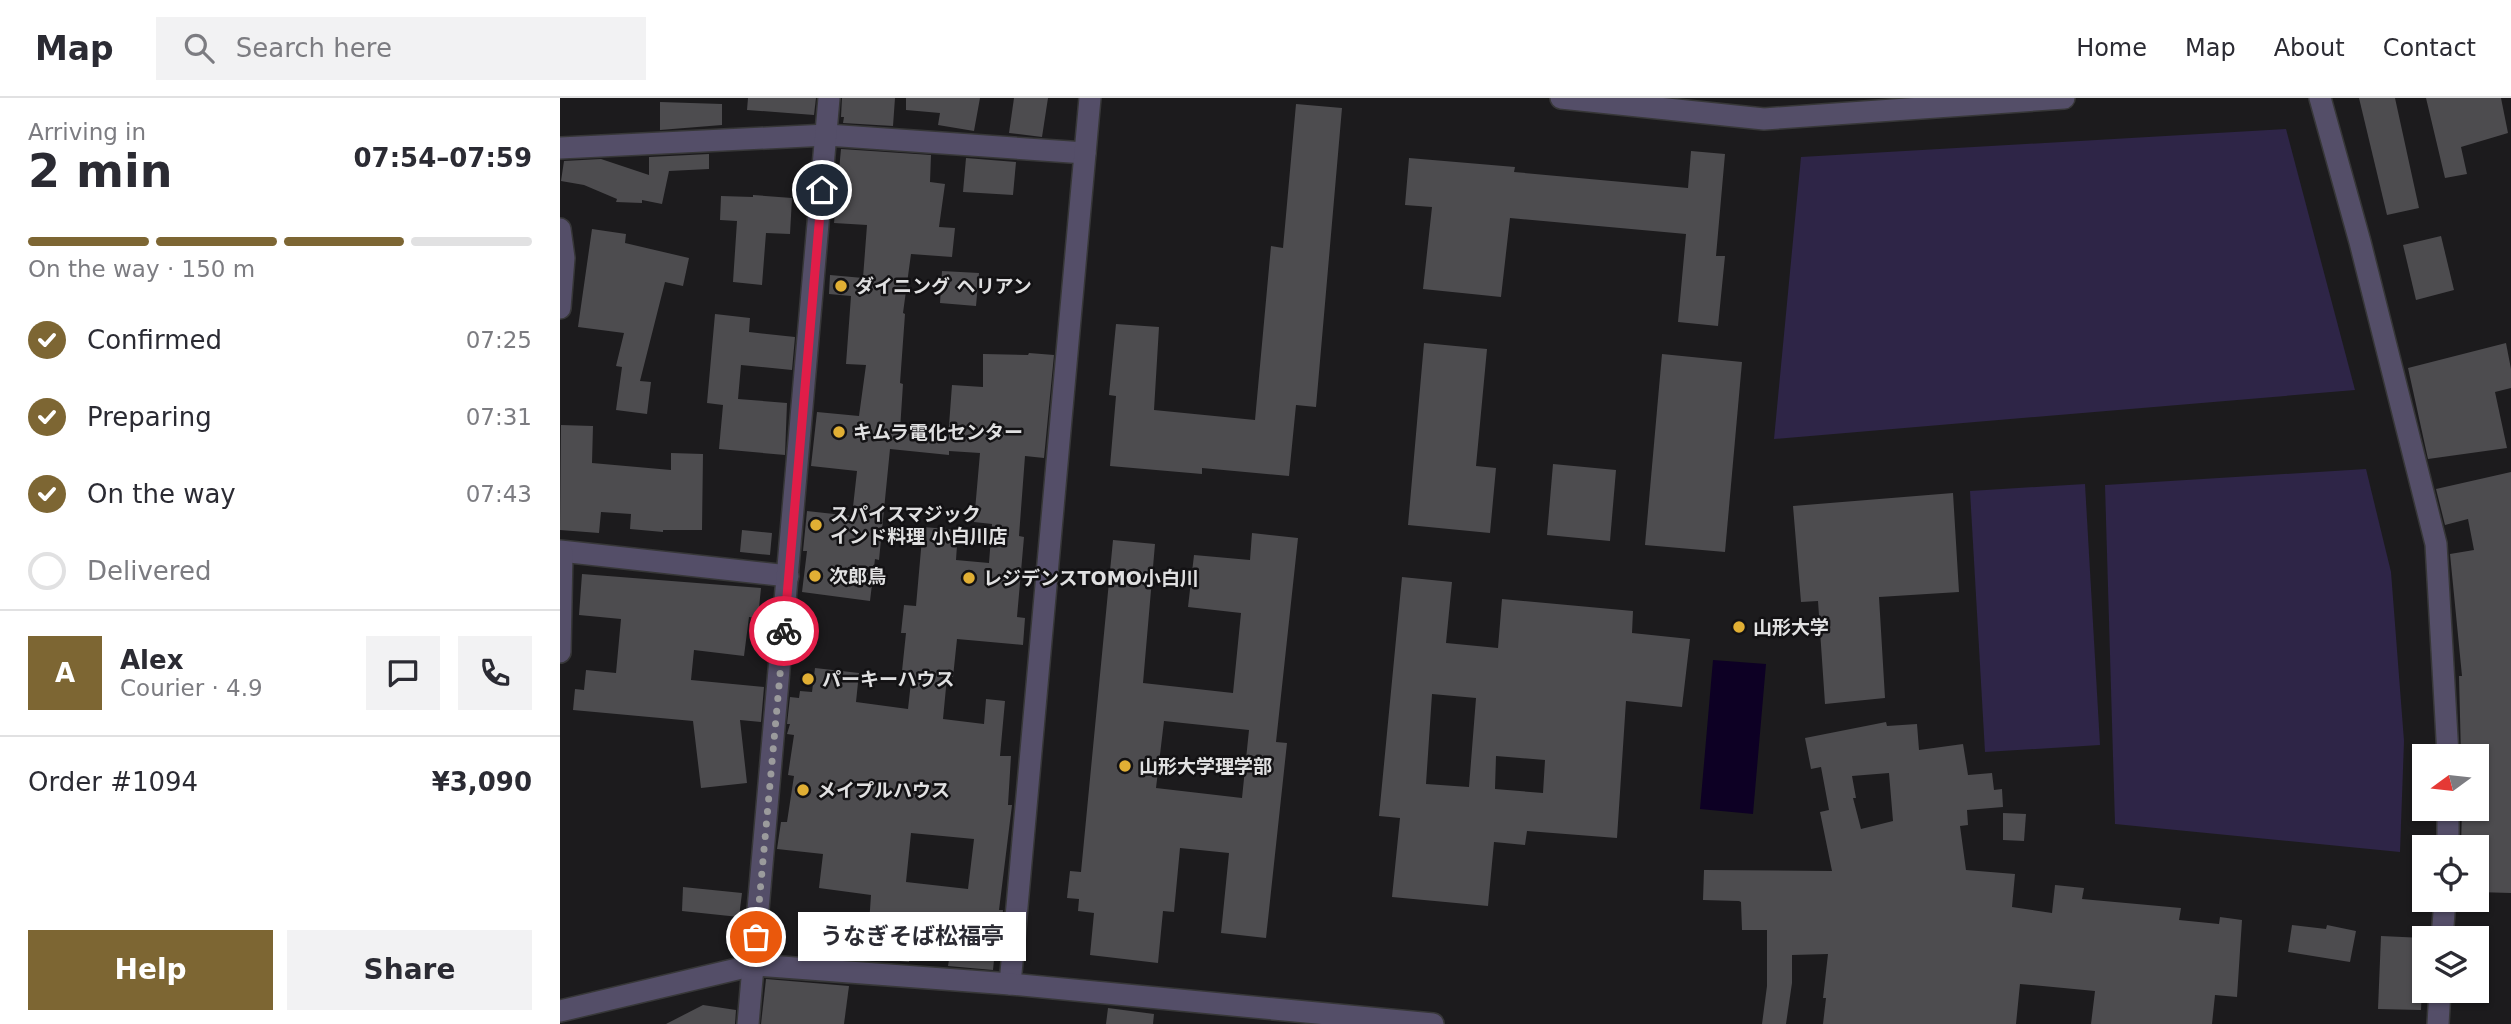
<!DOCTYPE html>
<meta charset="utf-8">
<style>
body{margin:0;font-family:"DejaVu Sans","Noto Sans JP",sans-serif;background:#f2f2f3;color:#2b2b33;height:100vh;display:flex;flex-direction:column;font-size:26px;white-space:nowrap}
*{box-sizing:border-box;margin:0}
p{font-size:23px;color:#7c7c81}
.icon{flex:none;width:38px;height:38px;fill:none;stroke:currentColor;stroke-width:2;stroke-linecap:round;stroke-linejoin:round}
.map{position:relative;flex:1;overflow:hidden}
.side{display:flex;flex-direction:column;background:#fff;width:560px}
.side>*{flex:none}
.needle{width:46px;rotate:255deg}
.controls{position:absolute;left:1852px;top:646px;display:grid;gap:14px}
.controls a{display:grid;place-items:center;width:77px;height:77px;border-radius:0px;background:#fff;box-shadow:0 2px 5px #0004;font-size:35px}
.pin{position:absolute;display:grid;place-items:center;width:60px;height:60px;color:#fff;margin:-30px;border:4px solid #fff;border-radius:50%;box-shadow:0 2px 7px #0007}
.courier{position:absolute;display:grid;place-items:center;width:70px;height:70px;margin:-35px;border:5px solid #e11d48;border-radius:50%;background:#fff;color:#222;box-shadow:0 2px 9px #0007}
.bubble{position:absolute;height:49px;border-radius:0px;background:#fff;box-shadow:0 2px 5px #0004;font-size:23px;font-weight:700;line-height:49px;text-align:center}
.overview em{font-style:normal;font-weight:700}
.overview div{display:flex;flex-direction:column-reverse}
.overview{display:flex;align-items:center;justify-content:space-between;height:119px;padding:0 28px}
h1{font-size:46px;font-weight:700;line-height:52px}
.bar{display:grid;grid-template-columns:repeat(4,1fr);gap:10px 7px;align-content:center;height:84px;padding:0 28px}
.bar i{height:9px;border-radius:5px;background:#e1e1e2}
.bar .selected{background:#7d6633}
.bar p{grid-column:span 4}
.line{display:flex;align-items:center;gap:18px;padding:0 28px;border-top:2px solid #e1e1e2}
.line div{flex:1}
.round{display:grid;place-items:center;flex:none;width:74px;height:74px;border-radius:0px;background:#f2f2f3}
ol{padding:0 28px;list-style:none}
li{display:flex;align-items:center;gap:21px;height:77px}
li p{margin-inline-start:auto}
li .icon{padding:7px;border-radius:50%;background:#7d6633;color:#fff;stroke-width:4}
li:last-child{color:#7c7c81}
li i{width:38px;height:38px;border:4px solid #e1e1e2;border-radius:50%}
.button{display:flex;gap:14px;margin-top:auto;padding:14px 28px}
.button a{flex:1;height:80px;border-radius:0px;background:#7d6633;color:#fff;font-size:28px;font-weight:700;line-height:80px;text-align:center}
.button a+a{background:#f2f2f3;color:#2b2b33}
header{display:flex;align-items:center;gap:42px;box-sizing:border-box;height:98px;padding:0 35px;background:#fff;border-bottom:2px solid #e1e1e2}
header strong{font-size:33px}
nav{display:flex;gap:38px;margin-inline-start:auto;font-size:24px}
.search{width:490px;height:63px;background:#f2f2f3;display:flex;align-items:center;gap:18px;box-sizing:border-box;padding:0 24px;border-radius:0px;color:#7c7c81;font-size:26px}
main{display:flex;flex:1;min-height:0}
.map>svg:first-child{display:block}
.green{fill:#2e2547}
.water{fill:#0d0024}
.building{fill:#4d4c4f;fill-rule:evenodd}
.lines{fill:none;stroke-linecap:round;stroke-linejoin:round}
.minor-casing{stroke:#373738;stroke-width:24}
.minor{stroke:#544e68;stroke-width:21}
.done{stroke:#9b9b9c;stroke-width:7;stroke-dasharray:0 12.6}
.route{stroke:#e11d48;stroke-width:9}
.poi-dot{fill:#e1af34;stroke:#131214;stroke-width:2.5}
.labels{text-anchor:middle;stroke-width:5;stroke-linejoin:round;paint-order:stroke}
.poi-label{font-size:19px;font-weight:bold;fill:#e0e0e1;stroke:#131214;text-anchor:start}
</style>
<header>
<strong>Map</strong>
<div class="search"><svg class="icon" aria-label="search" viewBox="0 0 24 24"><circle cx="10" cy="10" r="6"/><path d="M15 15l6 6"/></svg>Search here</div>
<nav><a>Home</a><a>Map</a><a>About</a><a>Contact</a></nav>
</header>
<main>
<section class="side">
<div class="overview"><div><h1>2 min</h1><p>Arriving in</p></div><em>07:54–07:59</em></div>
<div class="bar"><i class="selected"></i><i class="selected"></i><i class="selected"></i><i></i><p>On the way · 150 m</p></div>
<ol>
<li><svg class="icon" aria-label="check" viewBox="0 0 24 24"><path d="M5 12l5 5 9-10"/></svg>Confirmed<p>07:25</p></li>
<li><svg class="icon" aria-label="check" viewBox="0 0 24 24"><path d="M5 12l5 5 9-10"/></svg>Preparing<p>07:31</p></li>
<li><svg class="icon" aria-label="check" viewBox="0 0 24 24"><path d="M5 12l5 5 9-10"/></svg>On the way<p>07:43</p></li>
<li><i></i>Delivered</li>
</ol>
<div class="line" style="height:126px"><b class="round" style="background:#7d6633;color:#fff">A</b><div><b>Alex</b><p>Courier · 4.9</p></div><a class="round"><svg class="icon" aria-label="chat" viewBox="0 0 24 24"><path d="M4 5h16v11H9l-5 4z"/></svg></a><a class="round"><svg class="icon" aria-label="phone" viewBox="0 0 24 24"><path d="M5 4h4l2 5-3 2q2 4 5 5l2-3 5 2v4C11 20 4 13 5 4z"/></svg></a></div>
<div class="line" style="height:91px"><div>Order #1094</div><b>¥3,090</b></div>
<div class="button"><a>Help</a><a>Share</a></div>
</section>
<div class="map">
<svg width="1951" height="926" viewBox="0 0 1951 926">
<rect width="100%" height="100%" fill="#1c1b1d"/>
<!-- green -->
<g class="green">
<path d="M 1726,31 L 1795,292 L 1214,341 L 1241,59 Z"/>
<path d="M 1806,371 L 1831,474 L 1844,643 L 1840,754 L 1555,726 L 1545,387 Z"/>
<path d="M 1525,386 L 1540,647 L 1425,654 L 1410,393 Z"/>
</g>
<!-- water -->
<path class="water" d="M 1153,562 L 1206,566 L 1193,716 L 1140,711 Z"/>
<!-- building -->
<g class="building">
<path d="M 188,0 L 256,0 L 254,17 L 187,12 Z"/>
<path d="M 282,0 L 335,0 L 333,28 L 283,25 L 284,19 L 281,19 Z"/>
<path d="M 346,0 L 420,0 L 414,33 L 378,27 L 380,15 L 346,12 Z"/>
<path d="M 454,0 L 488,0 L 482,39 L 449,35 Z"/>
<path d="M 1799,0 L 1835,0 L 1859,110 L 1827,117 Z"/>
<path d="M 1866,0 L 1941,0 L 1948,35 L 1901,49 L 1907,76 L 1885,80 Z"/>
<path d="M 100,4 L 162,6 L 162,27 L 100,32 Z"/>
<path d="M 736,6 L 782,10 L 756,309 L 736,307 L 729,378 L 642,370 L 642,376 L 550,368 L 556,298 L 549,297 L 556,226 L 599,229 L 594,312 L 695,322 L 711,148 L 723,150 Z"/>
<path d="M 281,51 L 371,57 L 370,84 L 385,86 L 379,129 L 395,130 L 392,159 L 351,156 L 343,215 L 345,216 L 340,285 L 343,286 L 340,332 L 344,333 L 343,335 L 388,341 L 392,287 L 423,289 L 423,256 L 468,257 L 469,255 L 494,257 L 484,360 L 465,358 L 459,438 L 464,439 L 457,519 L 465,520 L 463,547 L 397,541 L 393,579 L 387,579 L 383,621 L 424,626 L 426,601 L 445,603 L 440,658 L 451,658 L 448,707 L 452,707 L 439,812 L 443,812 L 441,832 L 437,832 L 433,872 L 388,868 L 390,855 L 350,850 L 349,864 L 265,855 L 268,822 L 309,826 L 311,797 L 259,790 L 263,756 L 217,751 L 221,724 L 227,724 L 234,678 L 228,677 L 234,637 L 227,636 L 230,626 L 227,626 L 230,599 L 239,600 L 240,593 L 252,594 L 255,570 L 299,575 L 296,604 L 348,611 L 352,575 L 342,573 L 346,535 L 341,535 L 344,507 L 356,508 L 363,429 L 398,432 L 396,462 L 429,465 L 432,426 L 414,424 L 420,355 L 389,353 L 389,357 L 330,351 L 319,462 L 315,461 L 310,503 L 242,494 L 247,453 L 243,453 L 247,413 L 292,418 L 297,373 L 251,368 L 257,314 L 299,318 L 306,267 L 286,266 L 291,198 L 269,196 L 270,177 L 303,180 L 307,127 L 274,125 ZM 351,735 L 414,741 L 408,791 L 346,784 Z"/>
<path d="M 1131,53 L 1165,56 L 1156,158 L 1165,158 L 1158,228 L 1118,224 L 1126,136 L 950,120 L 941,199 L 863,191 L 872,109 L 845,107 L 849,60 L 955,69 L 954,74 L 1128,90 Z"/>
<path d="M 149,56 L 149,71 L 109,73 L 102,106 L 82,102 L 82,105 L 56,104 L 57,101 L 24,87 L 1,83 L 4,63 L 41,61 L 89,77 L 89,59 Z"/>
<path d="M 406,60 L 456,64 L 453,97 L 403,94 Z"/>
<path d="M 193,97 L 232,100 L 230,136 L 206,135 L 202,187 L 173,184 L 177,123 L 160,122 L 161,98 L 193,99 Z"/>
<path d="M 32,131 L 66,136 L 65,145 L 129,160 L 123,188 L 105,184 L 80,283 L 91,284 L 87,316 L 56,312 L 62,269 L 56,268 L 64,235 L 18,229 Z"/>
<path d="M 1881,138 L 1894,192 L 1856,202 L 1843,147 Z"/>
<path d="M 382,173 L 419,175 L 416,208 L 380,205 Z"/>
<path d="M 155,216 L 190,220 L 189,234 L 235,239 L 232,272 L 181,267 L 178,301 L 227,305 L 225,357 L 159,351 L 163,307 L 147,305 Z"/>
<path d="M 864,245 L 927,251 L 916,368 L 936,370 L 930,435 L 848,427 Z"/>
<path d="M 1946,245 L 1951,271 L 1951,290 L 1935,294 L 1947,350 L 1868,361 L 1848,270 Z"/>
<path d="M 1102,256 L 1182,264 L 1165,454 L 1085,447 Z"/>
<path d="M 1,327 L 33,328 L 32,365 L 111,372 L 111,355 L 143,356 L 142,432 L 103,432 L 103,434 L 70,431 L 71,416 L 41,414 L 39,435 L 0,432 Z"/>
<path d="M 993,366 L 1056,372 L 1050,443 L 987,437 Z"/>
<path d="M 1951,374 L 1951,795 L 1916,794 L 1916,749 L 1901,749 L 1902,710 L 1916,710 L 1916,658 L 1901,658 L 1899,578 L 1902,578 L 1890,456 L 1914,452 L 1908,421 L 1885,427 L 1876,391 Z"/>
<path d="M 1393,395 L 1399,494 L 1319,499 L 1325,600 L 1265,606 L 1258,503 L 1241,504 L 1233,408 Z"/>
<path d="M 182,432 L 212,435 L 210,457 L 180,454 Z"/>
<path d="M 692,435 L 738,440 L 716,644 L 727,645 L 706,840 L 661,835 L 669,755 L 620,750 L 614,814 L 603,813 L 598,865 L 530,857 L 534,815 L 518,813 L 519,801 L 507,800 L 510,773 L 521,774 L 553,442 L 595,446 L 583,585 L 673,595 L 681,515 L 628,509 L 634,457 L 690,462 ZM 604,623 L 689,632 L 682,700 L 596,690 Z"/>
<path d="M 22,476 L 201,490 L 198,520 L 189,519 L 184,558 L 134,552 L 131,582 L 204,589 L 201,624 L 180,622 L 187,685 L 141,690 L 133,623 L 13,612 L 15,591 L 24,592 L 26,572 L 56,575 L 61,521 L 19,517 Z"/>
<path d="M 842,479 L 892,484 L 886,545 L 938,550 L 942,501 L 1073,513 L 1072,535 L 1130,541 L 1122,609 L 1066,603 L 1057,740 L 967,733 L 965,747 L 934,744 L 928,808 L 832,799 L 840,720 L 819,718 ZM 872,596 L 916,600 L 909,689 L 866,686 ZM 936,658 L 985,662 L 983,695 L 935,691 Z"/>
<path d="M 1326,624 L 1327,628 L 1357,626 L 1359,652 L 1403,646 L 1408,677 L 1432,675 L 1434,692 L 1442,691 L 1443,709 L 1407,712 L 1408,727 L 1400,728 L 1406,772 L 1455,776 L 1452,809 L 1492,815 L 1495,787 L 1524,790 L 1522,801 L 1621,810 L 1619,822 L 1659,826 L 1660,819 L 1682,822 L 1677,899 L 1655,897 L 1652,926 L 1531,926 L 1535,893 L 1460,886 L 1456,926 L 1263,926 L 1266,900 L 1263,900 L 1268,856 L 1232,857 L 1232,885 L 1226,926 L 1202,926 L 1207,888 L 1207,832 L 1182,832 L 1181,804 L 1179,803 L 1143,802 L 1144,772 L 1272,773 L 1260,714 L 1269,712 L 1261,669 L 1251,671 L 1245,640 ZM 1329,675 L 1333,723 L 1301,731 L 1293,700 L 1296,700 L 1292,678 Z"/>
<path d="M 1443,715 L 1466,716 L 1464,743 L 1443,742 Z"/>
<path d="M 123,789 L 182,795 L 179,819 L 122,813 Z"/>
<path d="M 1732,827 L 1766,831 L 1767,827 L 1796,833 L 1790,864 L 1728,854 Z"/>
<path d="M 1821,838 L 1864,840 L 1861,912 L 1818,911 Z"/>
<path d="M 206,881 L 289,888 L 284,926 L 201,926 Z"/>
<path d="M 143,907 L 176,912 L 175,926 L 106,926 Z"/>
<path d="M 548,910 L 594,916 L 593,926 L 546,926 Z"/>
</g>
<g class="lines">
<!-- minor casing -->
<g class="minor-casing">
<g id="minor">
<path d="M 1001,0 L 1204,21 L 1504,0"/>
<path d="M 1760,0 L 1800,144 L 1876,446 L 1888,658"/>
<path d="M 0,50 L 267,37 L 525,55"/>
<path d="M 0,131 L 4,160 L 0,210"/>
<path d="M 0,453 L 228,478"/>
<path d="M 0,554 L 2,454"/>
<path d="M 1888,710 L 1888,749"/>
<path d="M 1882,840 L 1885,802"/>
<path d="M 450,886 L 530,0"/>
<path d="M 0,913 L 194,867 L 450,886 L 873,926"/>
<path d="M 188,926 L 269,0"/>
<path d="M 1878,926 L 1880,892"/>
</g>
</g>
<!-- minor -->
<use href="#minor" class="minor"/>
</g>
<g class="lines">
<!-- done -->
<path class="done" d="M 196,839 L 224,533"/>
<!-- route -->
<path class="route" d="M 224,533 L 262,92"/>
</g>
<!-- markers -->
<g class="poi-dot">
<circle cx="281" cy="188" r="7"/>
<circle cx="279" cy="334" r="7"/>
<circle cx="256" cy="427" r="7"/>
<circle cx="255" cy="478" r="7"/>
<circle cx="409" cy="480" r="7"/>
<circle cx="1179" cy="529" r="7"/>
<circle cx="248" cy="581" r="7"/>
<circle cx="565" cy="668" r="7"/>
<circle cx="243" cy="692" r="7"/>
</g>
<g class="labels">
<!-- poi labels -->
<g class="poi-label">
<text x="295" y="195">ダイニング ヘリアン</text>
<text x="293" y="341">キムラ電化センター</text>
<text x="270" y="423">スパイスマジック<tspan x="270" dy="22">インド料理 小白川店</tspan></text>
<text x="269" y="485">次郎鳥</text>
<text x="423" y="487">レジデンスTOMO小白川</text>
<text x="1193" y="536">山形大学</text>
<text x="262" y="588">パーキーハウス</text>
<text x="579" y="675">山形大学理学部</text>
<text x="257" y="699">メイプルハウス</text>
</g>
</g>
</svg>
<div class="controls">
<a><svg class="needle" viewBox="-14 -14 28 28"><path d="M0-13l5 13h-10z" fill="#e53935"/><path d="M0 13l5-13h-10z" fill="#7c7c81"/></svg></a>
<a><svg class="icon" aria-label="locate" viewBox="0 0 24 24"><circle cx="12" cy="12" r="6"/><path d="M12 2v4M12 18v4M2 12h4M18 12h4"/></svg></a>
<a><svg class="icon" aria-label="layers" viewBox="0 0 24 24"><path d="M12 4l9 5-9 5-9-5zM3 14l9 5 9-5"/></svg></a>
</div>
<div class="pin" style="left:196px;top:839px;background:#ea580c"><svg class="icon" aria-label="bag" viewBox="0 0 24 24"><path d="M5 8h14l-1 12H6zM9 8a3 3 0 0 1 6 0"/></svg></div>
<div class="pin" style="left:262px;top:92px;background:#1f2937"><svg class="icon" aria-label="home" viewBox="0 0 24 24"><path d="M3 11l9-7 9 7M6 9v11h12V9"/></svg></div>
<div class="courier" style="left:224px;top:533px"><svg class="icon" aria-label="bike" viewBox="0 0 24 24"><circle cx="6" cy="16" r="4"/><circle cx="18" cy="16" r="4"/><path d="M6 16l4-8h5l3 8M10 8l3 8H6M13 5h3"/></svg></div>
<div class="bubble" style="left:238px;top:814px;width:228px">うなぎそば松福亭</div>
</div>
</main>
